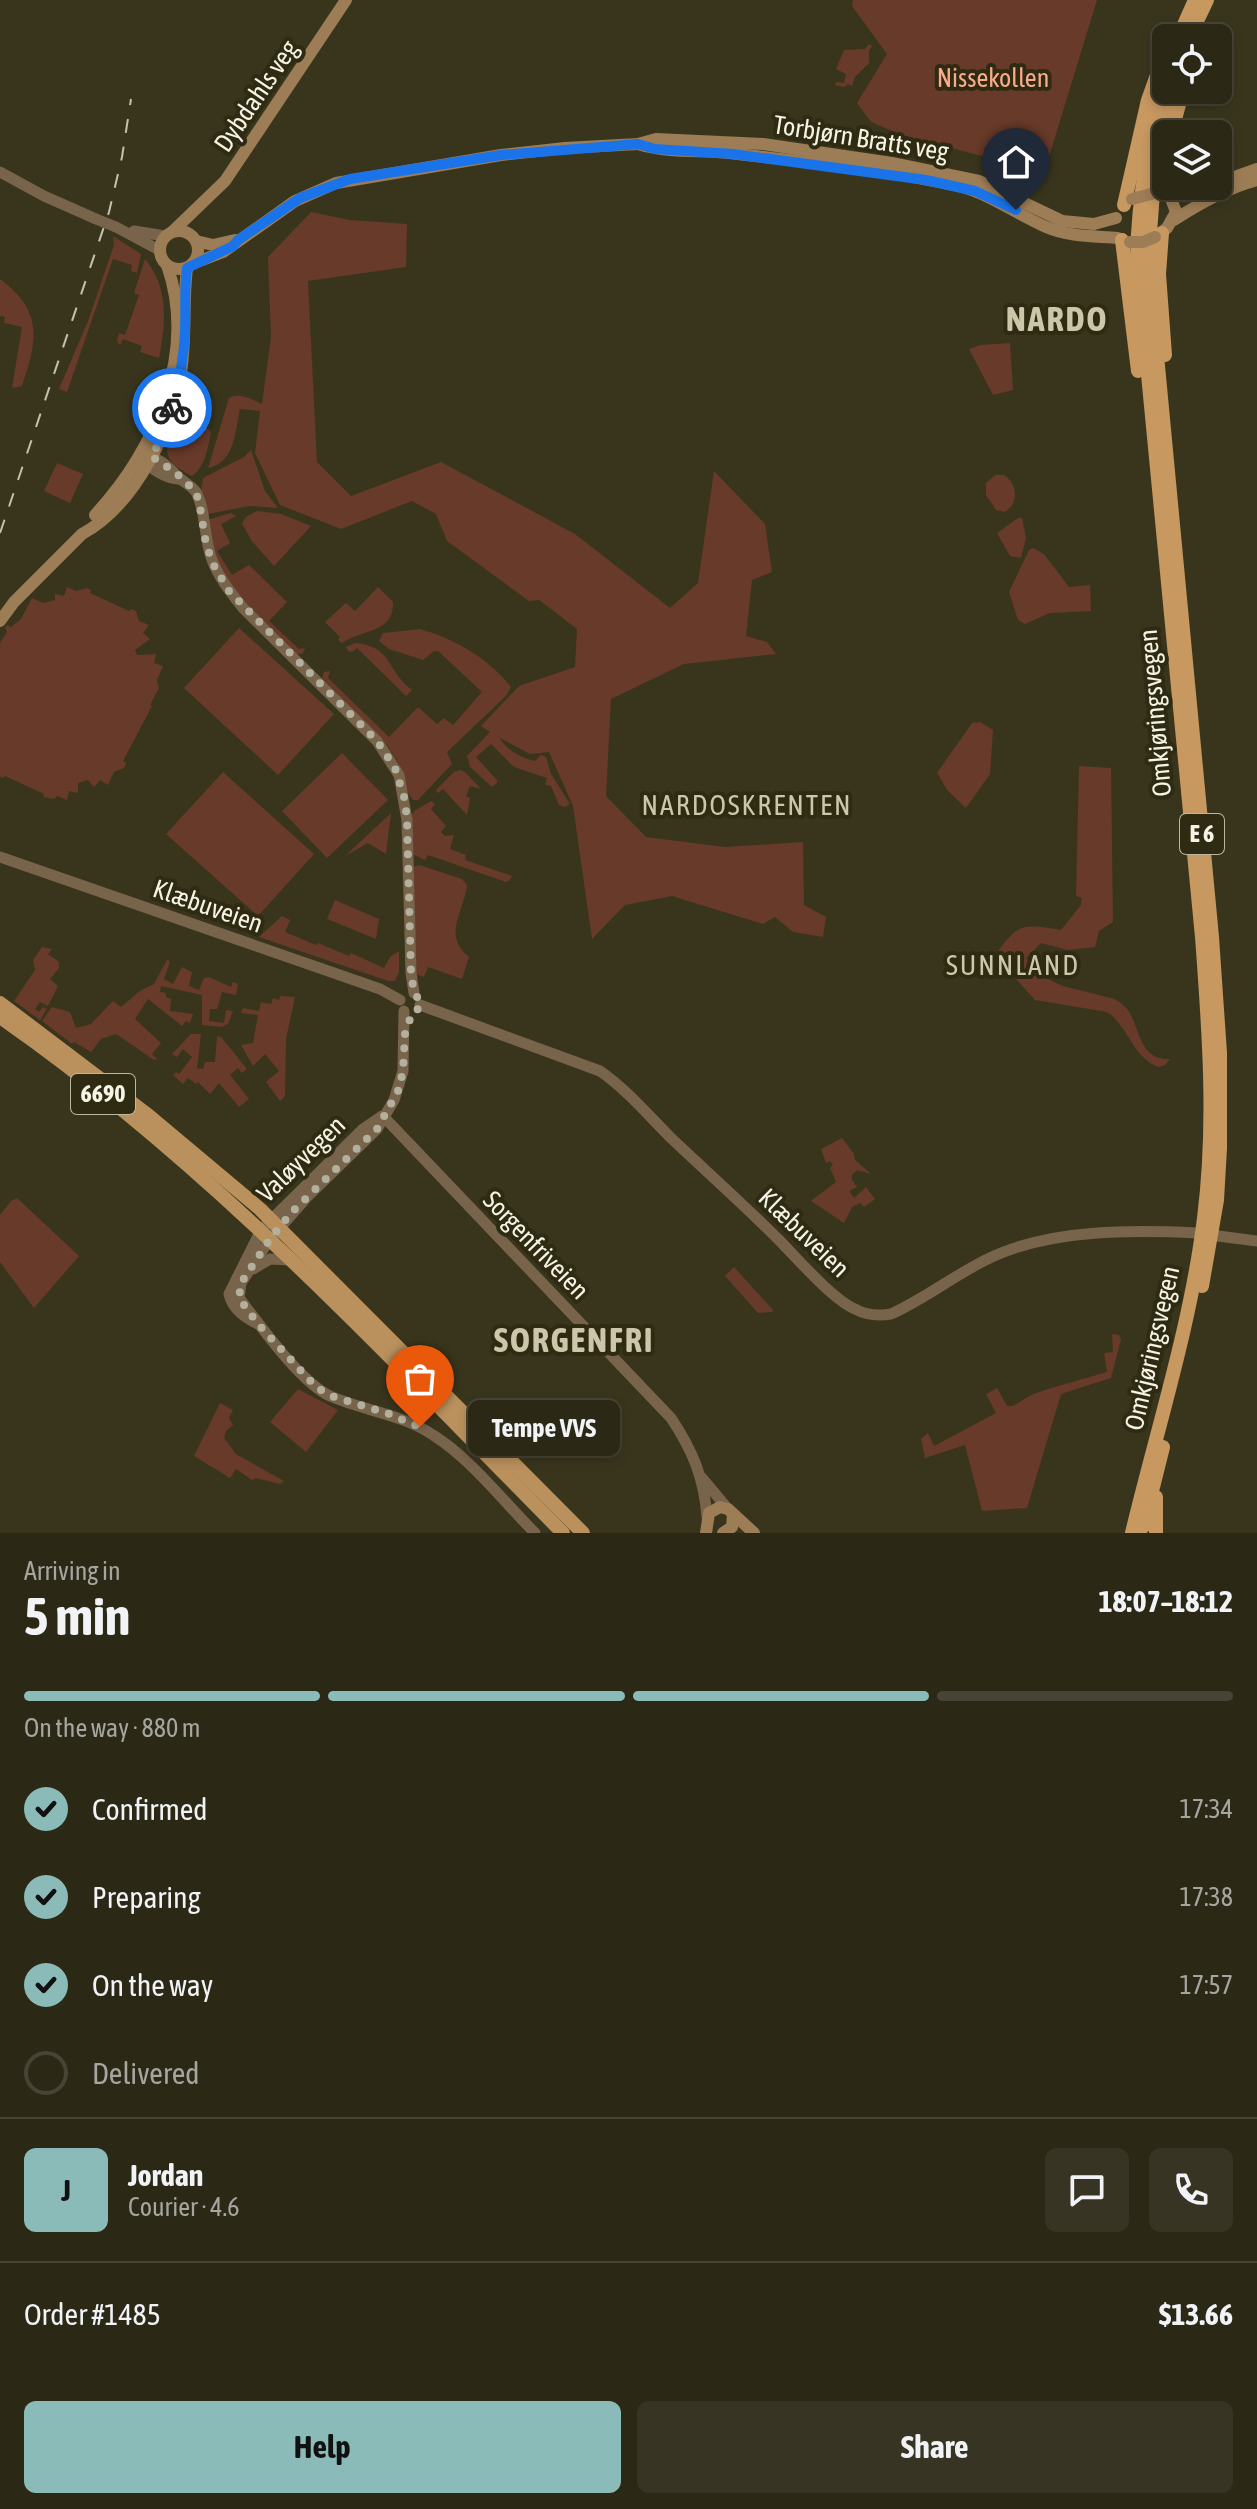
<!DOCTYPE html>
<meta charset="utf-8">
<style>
body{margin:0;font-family:"Asap Condensed",sans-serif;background:#373423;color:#f1f3f6;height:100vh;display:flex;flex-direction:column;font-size:30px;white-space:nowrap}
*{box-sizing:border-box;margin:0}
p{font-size:26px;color:#a6a6a1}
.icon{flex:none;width:44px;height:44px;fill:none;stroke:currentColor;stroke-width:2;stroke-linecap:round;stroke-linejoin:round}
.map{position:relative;height:1533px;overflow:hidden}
.panel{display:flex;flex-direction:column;background:#2b2816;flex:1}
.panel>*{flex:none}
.controls{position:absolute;left:1152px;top:24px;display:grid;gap:16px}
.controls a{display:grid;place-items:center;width:80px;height:80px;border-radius:12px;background:#2b2816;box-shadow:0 4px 12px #0003,0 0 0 2px #474435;font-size:40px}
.pin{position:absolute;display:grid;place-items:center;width:68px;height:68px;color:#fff;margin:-82px -34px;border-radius:50% 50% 50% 0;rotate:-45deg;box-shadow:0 0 8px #0007}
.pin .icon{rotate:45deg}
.courier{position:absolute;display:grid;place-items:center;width:80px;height:80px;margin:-40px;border:6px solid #1a73e8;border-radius:50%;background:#fff;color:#222;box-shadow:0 2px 10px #0007}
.bubble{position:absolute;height:56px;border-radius:12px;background:#2b2816;box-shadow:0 4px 12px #0003,0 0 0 2px #474435;font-size:26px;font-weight:700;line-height:56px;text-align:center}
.overview em{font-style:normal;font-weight:700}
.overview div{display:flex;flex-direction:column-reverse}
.overview{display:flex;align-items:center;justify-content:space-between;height:136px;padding:0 24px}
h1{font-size:52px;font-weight:700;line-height:60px}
.bar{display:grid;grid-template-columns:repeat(4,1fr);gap:12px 8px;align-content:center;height:96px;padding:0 24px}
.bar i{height:10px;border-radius:6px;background:#474435}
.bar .on{background:#8bbbb9}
.bar p{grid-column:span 4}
.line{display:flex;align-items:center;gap:20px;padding:0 24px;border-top:2px solid #474435}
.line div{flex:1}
.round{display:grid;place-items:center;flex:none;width:84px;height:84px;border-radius:12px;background:#373423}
ol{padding:0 24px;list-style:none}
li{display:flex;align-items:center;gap:24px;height:88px}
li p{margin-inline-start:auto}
li .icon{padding:8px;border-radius:50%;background:#8bbbb9;color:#111;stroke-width:4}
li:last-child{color:#a6a6a1}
li i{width:44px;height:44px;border:4px solid #474435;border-radius:50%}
.button{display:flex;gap:16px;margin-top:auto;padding:16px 24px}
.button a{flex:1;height:92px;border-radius:12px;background:#8bbbb9;color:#111;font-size:32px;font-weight:700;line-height:92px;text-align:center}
.button a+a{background:#373423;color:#f1f3f6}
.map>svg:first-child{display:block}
.green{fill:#673a29}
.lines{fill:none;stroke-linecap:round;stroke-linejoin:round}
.tertiary{stroke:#78634b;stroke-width:11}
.secondary{stroke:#9d7d56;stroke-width:12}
.primary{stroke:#ba905d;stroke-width:14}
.trunk{stroke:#c79860;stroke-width:14}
.rail{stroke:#c4c1b0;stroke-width:2;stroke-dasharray:14 14;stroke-linecap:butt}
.tertiary-bridge{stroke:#78634b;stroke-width:11}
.secondary-bridge{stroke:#9d7d56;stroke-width:12}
.done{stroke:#b3b09e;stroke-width:8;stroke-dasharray:0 14.4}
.route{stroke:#1a73e8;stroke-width:10}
.labels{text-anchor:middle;stroke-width:8;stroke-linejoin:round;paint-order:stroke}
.shield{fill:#2f2b13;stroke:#bab7a5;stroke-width:2}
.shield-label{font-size:24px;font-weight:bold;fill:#f5f3e4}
.park-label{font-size:26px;fill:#f9aa8b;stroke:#2f2b13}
.street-label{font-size:26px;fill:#f5f3e4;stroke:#2f2b13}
.neighbourhood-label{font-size:28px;letter-spacing:2px;fill:#ccc7aa;stroke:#2f2b13}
.district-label{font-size:34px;font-weight:bold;letter-spacing:2px;fill:#ccc7aa;stroke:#2f2b13}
</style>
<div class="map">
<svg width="1257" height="1533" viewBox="0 0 1257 1533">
<rect width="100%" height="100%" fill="#39351d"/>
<!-- green -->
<g class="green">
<path d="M 853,0 L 1097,0 L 1045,170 L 1027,166 L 1026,168 L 899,134 L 871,122 L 857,103 L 887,54 L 852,6 Z"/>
<path d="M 869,44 L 872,46 L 869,51 L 869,63 L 855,77 L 852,86 L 848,84 L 844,87 L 835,85 L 836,82 L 844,83 L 846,74 L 836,69 L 844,50 L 865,49 Z"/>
<path d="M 311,212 L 350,220 L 407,224 L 406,267 L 308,281 L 317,462 L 351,496 L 441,462 L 575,534 L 670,608 L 698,583 L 714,471 L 765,524 L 772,572 L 752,580 L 746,636 L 767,642 L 776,654 L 684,664 L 611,699 L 606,796 L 646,837 L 725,847 L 803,842 L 804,905 L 826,917 L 823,937 L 793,932 L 775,917 L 763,924 L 672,896 L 625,905 L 592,939 L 573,806 L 549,752 L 530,754 L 500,738 C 506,750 522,758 535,761 L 541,755 L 546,757 L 551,774 L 570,804 L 565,807 L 559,805 L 551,786 L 545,785 L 547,778 L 514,767 L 491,744 L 476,757 L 497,780 L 497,783 L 492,787 L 470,767 L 467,756 L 490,732 L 481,726 L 519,686 L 575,667 L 577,629 L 539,600 L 529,601 L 447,541 L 436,514 L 412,501 L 341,529 L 280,505 L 255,453 L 260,411 L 240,409 C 235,431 235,463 208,468 L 229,398 C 239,392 253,400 262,404 L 271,337 L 268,257 Z"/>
<path d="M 113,236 L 141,254 L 137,273 L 131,271 L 132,265 L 113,259 L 67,392 L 59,389 L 88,321 L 114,245 Z"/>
<path d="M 145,259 C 169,288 166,323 159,358 L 140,352 L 142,346 L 123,339 L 120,345 L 117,341 L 119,333 L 125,335 L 139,295 L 134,293 Z"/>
<path d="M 0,279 C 43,311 38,340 22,386 L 12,388 L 22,327 L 4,323 L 5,317 L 0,316 Z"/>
<path d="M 1010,343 L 1013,390 L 993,395 L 969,349 L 980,345 Z"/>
<path d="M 177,418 L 203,424 L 211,432 C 208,447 205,468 192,476 C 158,459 165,448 177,418 Z"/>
<path d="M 251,450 L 265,491 L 278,508 L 249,506 L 208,514 L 201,492 L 203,478 L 244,457 Z"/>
<path d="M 57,463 L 83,474 L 70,503 L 44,491 Z"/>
<path d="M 995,475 L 1004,475 C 1018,484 1019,503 1005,512 L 996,510 L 986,495 L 986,483 Z"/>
<path d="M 257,511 L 281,514 L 311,526 L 274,566 L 251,540 L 242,523 L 246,517 Z"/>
<path d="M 231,513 L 236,516 L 221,524 L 230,543 L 217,551 L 232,575 L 249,565 L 287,602 L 269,621 L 299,649 L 305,648 L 302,654 L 297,654 L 241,599 L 229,583 L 217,561 L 207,520 Z"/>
<path d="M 1018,518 L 1022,518 L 1026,538 L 1021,558 L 1010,556 L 997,533 Z"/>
<path d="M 1033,548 L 1044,554 L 1069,587 L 1090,585 L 1091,611 L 1050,613 L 1025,624 L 1018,620 L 1009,592 L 1029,550 Z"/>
<path d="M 67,587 L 76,591 L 87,588 L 91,590 L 90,593 L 129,611 L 131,609 L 136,611 L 139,621 L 149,625 L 143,633 L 150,639 L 135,650 L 137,655 L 156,654 L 154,663 L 163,666 L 157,680 L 159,688 L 150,705 L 152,706 L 123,761 L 126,763 L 124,768 L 114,772 L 108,785 L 100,780 L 94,787 L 88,780 L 78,783 L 78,793 L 69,791 L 67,800 L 57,796 L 54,799 L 43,797 L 44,794 L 5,776 L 3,778 L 0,777 L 0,643 L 7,632 L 5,627 L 8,625 L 11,627 L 21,619 L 32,598 L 43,603 L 55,600 L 55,594 L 64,596 Z"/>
<path d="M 378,587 L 393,602 C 394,634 362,629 342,643 L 338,640 L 340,637 L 325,622 L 346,603 L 355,611 Z"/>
<path d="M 239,628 L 334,714 L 278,775 L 184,688 Z"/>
<path d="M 420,629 C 455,639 488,658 511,687 L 506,696 L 447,752 L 452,764 L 418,800 L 413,800 L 408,793 L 399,764 L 387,745 L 322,678 L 324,672 L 330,671 L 328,678 L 389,737 L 418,707 L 437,724 L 444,718 L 453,725 L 482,692 L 438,651 L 434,651 L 423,660 L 389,649 L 379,641 L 383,633 Z"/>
<path d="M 355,643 C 393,646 387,672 412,690 L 406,696 L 357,648 L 352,652 L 348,651 L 346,647 Z"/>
<path d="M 980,722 L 993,730 L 990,774 L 966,808 L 948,791 L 937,773 L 972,723 Z"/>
<path d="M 342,753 L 388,800 L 327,858 L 282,811 Z"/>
<path d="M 1079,766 L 1111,768 L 1113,922 L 1099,931 L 1095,947 L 1068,950 L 1041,943 L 1026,958 L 1050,980 L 1063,986 L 1115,999 C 1121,1003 1126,1007 1130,1013 C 1140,1033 1142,1061 1170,1059 L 1165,1065 L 1159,1067 C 1133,1059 1128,1025 1107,1012 L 1035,1000 L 1016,979 L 993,965 L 991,961 C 1017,926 1016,922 1061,930 L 1081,905 L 1082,898 L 1076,896 Z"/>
<path d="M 460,770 L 465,772 L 481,789 L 470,786 L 466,796 L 470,798 L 467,815 L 443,789 L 438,793 L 436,790 L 454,772 Z"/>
<path d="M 223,772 L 314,854 L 258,916 L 166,834 Z"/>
<path d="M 431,801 L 435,804 L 431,809 L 446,826 L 441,832 L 445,836 L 454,835 L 450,849 L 466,855 L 465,860 L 512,876 L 510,880 L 506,882 L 428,855 L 425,860 L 412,854 L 411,816 L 414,811 Z"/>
<path d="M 391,813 L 386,854 L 368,843 L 345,856 Z"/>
<path d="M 419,865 L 462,879 L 467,885 C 464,912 442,935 469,957 L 462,979 L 428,967 L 424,977 L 416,974 L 413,867 Z"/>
<path d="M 335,900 L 379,919 L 376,939 L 327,919 Z"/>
<path d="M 282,916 L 290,920 L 285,932 L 316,945 L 318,943 L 349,956 L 351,953 L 384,968 L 390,957 L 399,951 L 399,972 L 395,981 L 388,981 L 259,937 Z"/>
<path d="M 42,947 L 52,949 L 48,954 L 59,962 L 59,968 L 50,979 L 58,986 L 48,1006 L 40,1002 L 35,1009 L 39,1012 L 43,1007 L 47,1009 L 40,1020 L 14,1001 L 35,970 L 33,960 Z"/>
<path d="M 167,960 L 170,961 L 164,979 L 173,984 L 182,967 L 192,972 L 189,986 L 199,990 L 204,978 L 209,977 L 231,987 L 233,982 L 238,984 L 236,995 L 222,992 L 217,1009 L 210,1009 L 209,1021 L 224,1023 L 226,1010 L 233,1011 L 228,1024 L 222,1027 L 202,1025 L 202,995 L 161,986 L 160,992 L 166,993 L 166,997 L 171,999 L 170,1011 L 193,1014 L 190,1023 L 186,1021 L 182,1026 L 148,999 L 135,1019 L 161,1043 L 152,1054 L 157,1059 L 154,1060 L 116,1034 L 101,1039 L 91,1052 L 74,1042 L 72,1044 L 42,1021 L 52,1007 L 70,1012 L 76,1028 L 91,1024 L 113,1001 L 121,1007 L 140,991 L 154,984 Z"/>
<path d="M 280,996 L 295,997 L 286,1039 L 285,1096 L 280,1101 L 266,1082 L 279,1071 L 265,1054 L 253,1066 L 241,1045 L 253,1043 L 258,1015 L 241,1013 L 243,1008 L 259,1011 L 261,1002 L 271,1004 L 273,998 L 279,1000 Z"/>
<path d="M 191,1034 L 201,1034 L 197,1068 L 203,1069 L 205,1062 L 215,1062 L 217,1036 L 221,1037 L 247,1069 L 242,1073 L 238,1068 L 230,1075 L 249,1099 L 239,1107 L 219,1083 L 210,1094 L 198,1082 L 196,1084 L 188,1078 L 183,1084 L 173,1075 L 176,1072 L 179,1074 L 192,1057 L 183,1049 L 177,1057 L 172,1054 Z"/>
<path d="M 842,1138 L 854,1154 L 855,1160 L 871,1174 L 857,1170 L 852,1175 L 852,1180 L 857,1187 L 849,1191 L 854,1198 L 866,1187 L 875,1199 L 864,1207 L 860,1203 L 852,1207 L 844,1223 L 811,1201 L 836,1182 L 830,1168 L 833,1165 L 830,1161 L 826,1163 L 821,1149 Z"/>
<path d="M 17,1198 L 79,1256 L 34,1308 L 0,1262 L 0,1215 L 11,1201 Z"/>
<path d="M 734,1267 L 773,1310 L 772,1312 L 758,1313 L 725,1276 Z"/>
<path d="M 1112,1334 L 1119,1335 L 1121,1339 L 1111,1378 L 1061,1394 L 1027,1508 L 982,1511 L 965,1445 L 925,1458 L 921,1439 L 928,1433 L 934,1446 L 996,1413 L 986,1394 L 997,1388 L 1007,1406 L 1013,1406 L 1031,1395 L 1048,1389 L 1107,1372 L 1104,1353 L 1113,1352 Z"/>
<path d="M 298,1389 L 338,1410 L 306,1452 L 270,1422 Z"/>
<path d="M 220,1403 L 233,1410 L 229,1418 L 233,1425 L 226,1431 L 224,1438 L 236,1454 L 284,1481 L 280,1484 L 256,1478 L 252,1480 L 236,1469 L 230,1478 L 194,1456 Z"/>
</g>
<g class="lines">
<!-- tertiary -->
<g class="tertiary">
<path d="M 0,172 L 44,196 L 96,219"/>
<path d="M 116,227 L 159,250"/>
<path d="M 134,231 L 165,236"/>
<path d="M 146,456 C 158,457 169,467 177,476 C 183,482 191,485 196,492 C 206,510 204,540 212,560 C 219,578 231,593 243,608 L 377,741 L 399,775 L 407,820 L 411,973 L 414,993"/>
<path d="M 143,458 C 150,469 166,479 179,479"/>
<path d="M 0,857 L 380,989 L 400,1000"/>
<path d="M 420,1005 L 600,1071 C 626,1089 648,1115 671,1138 C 707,1172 743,1204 778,1239 C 797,1258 832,1299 855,1309 C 866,1315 879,1316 891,1314 C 927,1298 958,1272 994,1256 C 1054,1229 1133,1230 1197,1233"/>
<path d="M 404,1011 L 403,1071 L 394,1100 L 377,1129 L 307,1197 L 270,1239 L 241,1283 L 239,1298 C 260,1325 300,1382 330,1396 C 365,1411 401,1414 433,1435 C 470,1458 504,1502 535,1533"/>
<path d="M 383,1116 L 671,1418 C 693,1451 704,1478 707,1517"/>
<path d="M 1218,1236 L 1257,1241"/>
<path d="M 253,1269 L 270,1259 L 291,1260"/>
<path d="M 258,1324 C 245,1318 232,1309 229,1294 L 261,1230 L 363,1129 L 382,1116"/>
<path d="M 702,1478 L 728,1509"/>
</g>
<!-- secondary -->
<g class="secondary">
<path d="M 638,144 C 667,153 699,150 729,153 C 805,162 883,169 958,186 C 991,194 1016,214 1046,227 C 1069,237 1094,236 1118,238"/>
<path d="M 1218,183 L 1257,169"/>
<path d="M 1170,196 L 1184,196 L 1211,186"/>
<path d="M 1174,220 C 1200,203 1227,188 1257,180"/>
<circle cx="179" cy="250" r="19"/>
<path d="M 173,231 L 225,181 L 346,0"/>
<path d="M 1155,237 L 1167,228 L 1176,212 L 1170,196 L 1159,192"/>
<path d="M 196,241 L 213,245 L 235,240"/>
<path d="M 192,264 L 223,252 L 295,201 L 336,183 L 501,155 L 565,148 L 638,144 L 656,139 L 763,144 L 892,163 L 979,181 L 1062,221 L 1094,224 L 1116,218"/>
<path d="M 95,515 C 155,450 198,354 167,265"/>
<path d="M 0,621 L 14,602 L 82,534 C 136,505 175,424 182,365 C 186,333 183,300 187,268"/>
<path d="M 706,1533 L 709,1513 L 720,1507 L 728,1509 L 754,1533"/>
<path d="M 723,1533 L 732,1527 L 733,1515"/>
</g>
<!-- primary -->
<g class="primary">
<path d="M 0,1003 L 148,1115 L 260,1209 L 583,1533"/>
<path d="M 0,1017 C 210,1163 384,1352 563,1533"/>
</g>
<!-- trunk -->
<g class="trunk">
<path d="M 1178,38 L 1195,0"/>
<path d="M 1189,38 L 1207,0"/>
<path d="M 1172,90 L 1155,166 L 1148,260 L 1212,937 L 1220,1053 L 1220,1148 L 1217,1200 L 1202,1286"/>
<path d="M 1171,134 L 1183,90"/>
<path d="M 1166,193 L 1166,161"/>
<path d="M 1124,205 L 1148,100 L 1166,50"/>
<path d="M 1162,233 L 1159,274 L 1165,355"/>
<path d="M 1122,240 L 1138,371"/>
<path d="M 1143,1527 L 1163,1447"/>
<path d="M 1132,1533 C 1157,1429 1191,1324 1204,1218 C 1216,1124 1209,1031 1202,937 L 1137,260 C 1138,196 1149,136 1166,75"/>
<path d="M 1156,1533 L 1156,1497"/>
</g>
<!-- rail -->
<path class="rail" d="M 0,533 L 109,212 L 122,157 L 131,99"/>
<!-- tertiary-bridge -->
<path class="tertiary-bridge" d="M 96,219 L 116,227"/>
<!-- secondary-bridge -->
<g class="secondary-bridge">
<path d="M 1132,199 L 1159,192"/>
<path d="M 1130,242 L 1143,242 L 1155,237"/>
</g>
</g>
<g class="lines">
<!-- done -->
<path class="done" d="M 172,408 L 159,444 L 151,456 L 175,472 L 195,491 L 199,501 L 206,544 L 213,564 L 229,591 L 377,741 L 395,768 L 405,800 L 407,820 L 411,973 L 414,993 L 421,1002 L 418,1009 L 412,1013 L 405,1034 L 403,1071 L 398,1091 L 377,1129 L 292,1212 L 270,1239 L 241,1283 L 239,1298 L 258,1324 L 316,1387 L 331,1396 L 387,1413 L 420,1427"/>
<!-- route -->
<path class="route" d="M 172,408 C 179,383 184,358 185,332 C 186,310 184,289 187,268 L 233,246 L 238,240 L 300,198 L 350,179 L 501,155 L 638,144 L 655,149 L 733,154 L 926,180 L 975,191 L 1016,210"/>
</g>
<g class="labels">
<!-- shield labels -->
<g class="shield">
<rect x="1180" y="814" width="44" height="40" rx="6"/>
<rect x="71" y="1074" width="64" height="40" rx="6"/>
</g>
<g class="shield-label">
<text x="1202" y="842">E 6</text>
<text x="103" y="1102">6690</text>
</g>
<!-- park labels -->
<g class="park-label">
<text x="993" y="87">Nissekollen</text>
</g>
<!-- street labels -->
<g class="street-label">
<text transform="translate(256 96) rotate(-56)" y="9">Dybdahls veg</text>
<text transform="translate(861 138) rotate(9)" y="9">Torbjørn Bratts veg</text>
<text transform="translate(1155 713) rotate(-95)" y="9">Omkjøringsvegen</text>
<text transform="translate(208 906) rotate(19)" y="9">Klæbuveien</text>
<text transform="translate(301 1159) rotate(-44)" y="9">Valøyvegen</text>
<text transform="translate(804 1233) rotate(44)" y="9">Klæbuveien</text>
<text transform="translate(536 1245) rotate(46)" y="9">Sorgenfriveien</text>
<text transform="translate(1152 1348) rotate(-77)" y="9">Omkjøringsvegen</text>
</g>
<!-- neighbourhood labels -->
<g class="neighbourhood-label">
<text x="747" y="815">NARDOSKRENTEN</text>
<text x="1013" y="975">SUNNLAND</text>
</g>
<!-- district labels -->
<g class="district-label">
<text x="1057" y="331">NARDO</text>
<text x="574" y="1352">SORGENFRI</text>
</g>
</g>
</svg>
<div class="controls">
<a><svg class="icon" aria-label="locate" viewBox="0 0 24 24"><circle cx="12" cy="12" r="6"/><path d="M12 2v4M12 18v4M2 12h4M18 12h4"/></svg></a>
<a><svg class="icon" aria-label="layers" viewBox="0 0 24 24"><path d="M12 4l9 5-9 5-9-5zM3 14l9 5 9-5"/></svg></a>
</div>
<div class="pin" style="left:420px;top:1427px;background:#ea580c"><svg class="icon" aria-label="bag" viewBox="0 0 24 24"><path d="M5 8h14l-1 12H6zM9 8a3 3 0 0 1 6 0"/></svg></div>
<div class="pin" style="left:1016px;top:210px;background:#1f2937"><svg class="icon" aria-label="home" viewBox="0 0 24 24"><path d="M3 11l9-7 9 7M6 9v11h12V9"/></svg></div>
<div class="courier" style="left:172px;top:408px"><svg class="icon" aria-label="bike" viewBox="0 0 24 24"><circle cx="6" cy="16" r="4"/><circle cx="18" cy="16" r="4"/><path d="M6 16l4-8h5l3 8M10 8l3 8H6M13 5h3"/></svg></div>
<div class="bubble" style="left:468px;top:1400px;width:152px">Tempe VVS</div>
</div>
<section class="panel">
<div class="overview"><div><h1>5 min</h1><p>Arriving in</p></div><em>18:07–18:12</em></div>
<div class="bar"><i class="on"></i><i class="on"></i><i class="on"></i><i></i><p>On the way · 880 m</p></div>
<ol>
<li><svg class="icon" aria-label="check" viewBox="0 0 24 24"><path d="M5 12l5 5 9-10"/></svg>Confirmed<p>17:34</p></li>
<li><svg class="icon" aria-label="check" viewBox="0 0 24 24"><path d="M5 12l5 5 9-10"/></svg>Preparing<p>17:38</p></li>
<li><svg class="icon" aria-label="check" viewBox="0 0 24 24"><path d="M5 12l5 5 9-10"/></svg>On the way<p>17:57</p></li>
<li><i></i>Delivered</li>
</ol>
<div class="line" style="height:144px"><b class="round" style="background:#8bbbb9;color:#111">J</b><div><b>Jordan</b><p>Courier · 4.6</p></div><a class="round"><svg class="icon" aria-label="chat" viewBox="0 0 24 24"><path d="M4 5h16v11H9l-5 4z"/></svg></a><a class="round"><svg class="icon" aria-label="phone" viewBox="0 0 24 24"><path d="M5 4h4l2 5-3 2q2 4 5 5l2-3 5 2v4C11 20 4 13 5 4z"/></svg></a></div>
<div class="line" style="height:104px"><div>Order #1485</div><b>$13.66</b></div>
<div class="button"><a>Help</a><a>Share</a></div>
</section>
